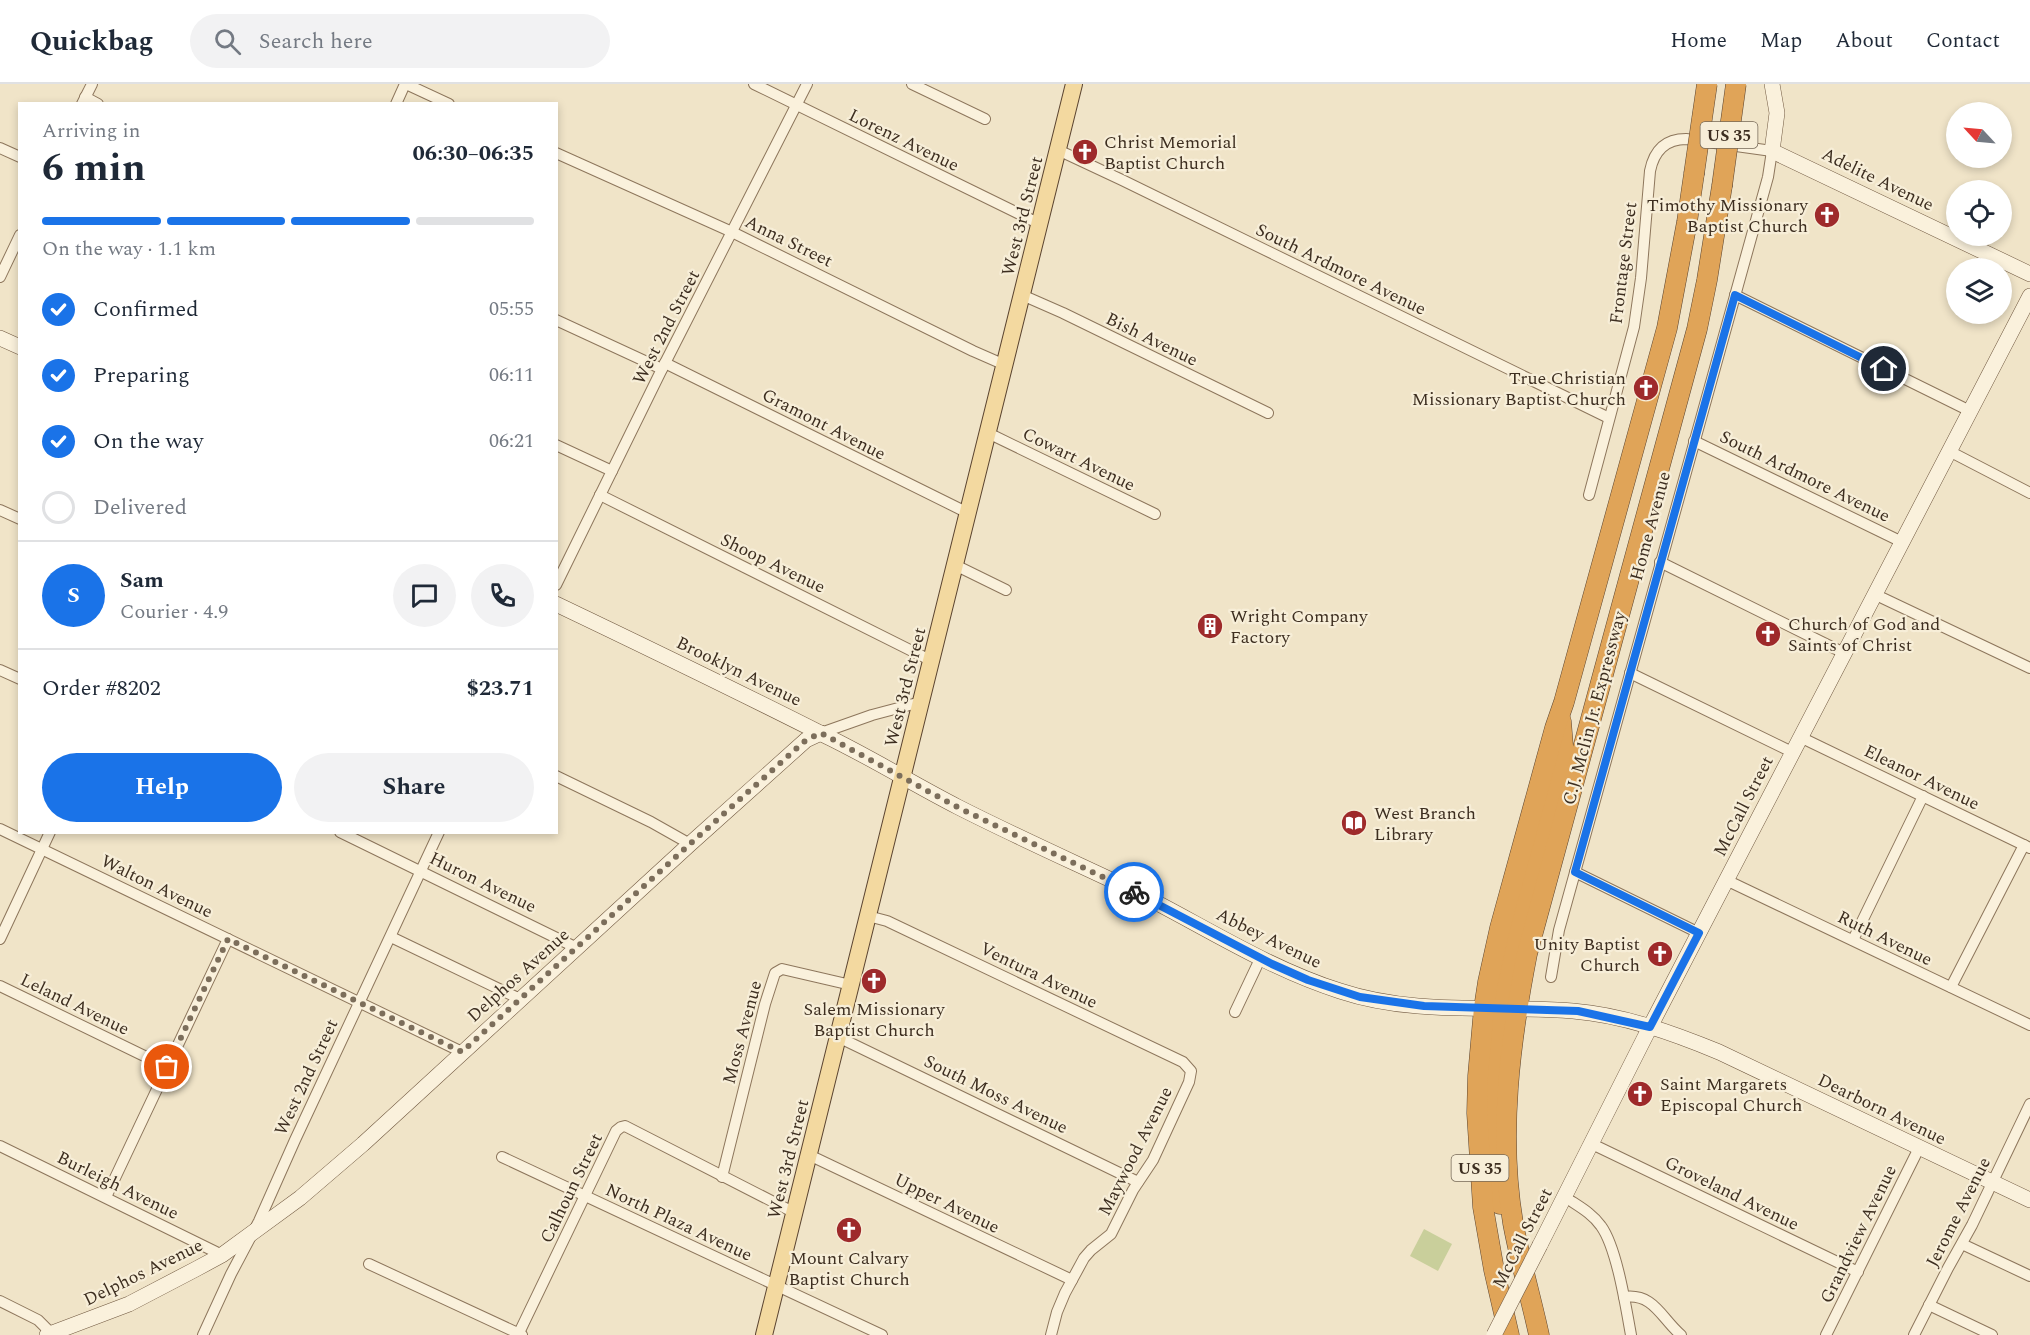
<!DOCTYPE html>
<meta charset="utf-8">
<style>
body{margin:0;font-family:Spectral,serif;background:#f2f2f3;color:#1f2937;height:100vh;display:flex;flex-direction:column;font-size:22px;white-space:nowrap}
*{box-sizing:border-box;margin:0}
p{font-size:20px;color:#747a83}
.icon{flex:none;width:33px;height:33px;fill:none;stroke:currentColor;stroke-width:2;stroke-linecap:round;stroke-linejoin:round}
.map{position:relative;flex:1;overflow:hidden}
.drawer{position:absolute;left:18px;top:18px;width:540px;height:732px;display:flex;flex-direction:column;background:#fff;border-radius:0px;box-shadow:0 3px 9px #0003}
.drawer>*{flex:none}
.needle{width:39px;rotate:296deg}
.fabs{position:absolute;left:1946px;top:18px;display:grid;gap:12px}
.fabs a{display:grid;place-items:center;width:66px;height:66px;border-radius:50%;background:#fff;box-shadow:0 3px 9px #0003;font-size:30px}
.pin{position:absolute;display:grid;place-items:center;width:51px;height:51px;color:#fff;margin:-26px;border:3px solid #fff;border-radius:50%;box-shadow:0 2px 6px #0007}
.courier{position:absolute;display:grid;place-items:center;width:60px;height:60px;margin:-30px;border:4px solid #1a73e8;border-radius:50%;background:#fff;color:#222;box-shadow:0 2px 8px #0007}
.overview em{font-style:normal;font-weight:700}
.overview div{display:flex;flex-direction:column-reverse}
.overview{display:flex;align-items:center;justify-content:space-between;height:102px;padding:0 24px}
h1{font-size:39px;font-weight:700;line-height:45px}
.bar{display:grid;grid-template-columns:repeat(4,1fr);gap:9px 6px;align-content:center;height:72px;padding:0 24px}
.bar i{height:8px;border-radius:4px;background:#e0e1e3}
.bar .current{background:#1a73e8}
.bar p{grid-column:span 4}
.line{display:flex;align-items:center;gap:15px;padding:0 24px;border-top:2px solid #e0e1e3}
.line div{flex:1}
.round{display:grid;place-items:center;flex:none;width:63px;height:63px;border-radius:32px;background:#f2f2f3}
ol{padding:0 24px;list-style:none}
li{display:flex;align-items:center;gap:18px;height:66px}
li p{margin-inline-start:auto}
li .icon{padding:6px;border-radius:50%;background:#1a73e8;color:#fff;stroke-width:4}
li:last-child{color:#747a83}
li i{width:33px;height:33px;border:3px solid #e0e1e3;border-radius:50%}
.primary-button{display:flex;gap:12px;margin-top:auto;padding:12px 24px}
.primary-button a{flex:1;height:69px;border-radius:36px;background:#1a73e8;color:#fff;font-size:24px;font-weight:700;line-height:69px;text-align:center}
.primary-button a+a{background:#f2f2f3;color:#1f2937}
header{display:flex;align-items:center;gap:36px;box-sizing:border-box;height:84px;padding:0 30px;background:#fff;border-bottom:2px solid #e0e1e3}
header strong{font-size:28px}
nav{display:flex;gap:33px;margin-inline-start:auto;font-size:21px}
.search{width:420px;height:54px;background:#f2f2f3;display:flex;align-items:center;gap:15px;box-sizing:border-box;padding:0 21px;border-radius:33px;color:#747a83;font-size:22px}
.map>svg:first-child{display:block}
.green{fill:#c9cf9b}
.lines{fill:none;stroke-linecap:round;stroke-linejoin:round}
.street-casing{stroke:#8d765c;stroke-width:12}
.secondary-casing{stroke:#6f573f;stroke-width:16}
.primary-casing{stroke:#5b4430;stroke-width:18}
.highway-casing{stroke:#5b4430;stroke-width:21}
.street{stroke:#faf1dc;stroke-width:10}
.secondary{stroke:#faf1dc;stroke-width:15}
.primary{stroke:#f3d9a0;stroke-width:16}
.highway{stroke:#e0a458;stroke-width:20}
.secondary-bridge-casing{stroke:#6f573f;stroke-width:16;stroke-linecap:butt}
.highway-bridge-casing{stroke:#5b4430;stroke-width:21;stroke-linecap:butt}
.secondary-bridge{stroke:#faf1dc;stroke-width:15}
.highway-bridge{stroke:#e0a458;stroke-width:20}
.done{stroke:#7c6e5b;stroke-width:6;stroke-dasharray:0 10.8}
.route{stroke:#1a73e8;stroke-width:8}
.labels{text-anchor:middle;stroke-width:4.5;stroke-linejoin:round;paint-order:stroke}
.shield{fill:#f7eed8;stroke:#756857;stroke-width:1.5}
.shield-label{font-size:16px;font-weight:bold;fill:#3d2e20}
.street-label{font-size:18px;fill:#3d2e20;stroke:#f7eed8}
.poi-label{font-size:18px;fill:#3d2e20;stroke:#f7eed8;text-anchor:start}
</style>
<header>
<strong>Quickbag</strong>
<div class="search"><svg class="icon" aria-label="search" viewBox="0 0 24 24"><circle cx="10" cy="10" r="6"/><path d="M15 15l6 6"/></svg>Search here</div>
<nav><a>Home</a><a>Map</a><a>About</a><a>Contact</a></nav>
</header>
<div class="map">
<svg width="2030" height="1251" viewBox="0 0 2030 1251">
<rect width="100%" height="100%" fill="#f0e4c8"/>
<!-- green -->
<path class="green" d="M 1424,1145 L 1452,1160 L 1438,1187 L 1410,1172 Z"/>
<g class="lines">
<!-- street casing -->
<g class="street-casing">
<g id="street">
<path d="M 406,0 L 449,20"/>
<path d="M 754,0 L 1040,140"/>
<path d="M 912,0 L 985,35"/>
<path d="M 85,13 L 98,20"/>
<path d="M 82,20 L 92,0"/>
<path d="M 396,20 L 405,0"/>
<path d="M 0,64 L 20,73"/>
<path d="M 1058,66 L 1122,96 L 1609,334"/>
<path d="M 556,69 L 732,148 L 973,267 L 1005,281"/>
<path d="M 0,193 L 20,151"/>
<path d="M 1022,211 L 1063,229 L 1268,329"/>
<path d="M 1735,211 L 1970,327"/>
<path d="M 556,236 L 662,285"/>
<path d="M 665,279 L 968,429"/>
<path d="M 988,349 L 1155,430"/>
<path d="M 1694,357 L 1902,458"/>
<path d="M 556,361 L 612,387"/>
<path d="M 1949,367 L 2030,409"/>
<path d="M 600,411 L 932,577"/>
<path d="M 0,426 L 20,435"/>
<path d="M 1660,478 L 1844,569"/>
<path d="M 955,481 L 1006,506"/>
<path d="M 556,501 L 662,285 L 807,0"/>
<path d="M 1874,510 L 2030,584"/>
<path d="M 0,586 L 20,595"/>
<path d="M 1630,589 L 1792,668"/>
<path d="M 821,649 L 872,631 L 921,618"/>
<path d="M 1800,653 L 2030,764"/>
<path d="M 556,692 L 651,738 L 690,760"/>
<path d="M 0,745 L 462,968"/>
<path d="M 340,748 L 577,864"/>
<path d="M 1575,788 L 1699,849"/>
<path d="M 1726,796 L 2030,941"/>
<path d="M 868,832 L 887,837 L 1183,978 L 1191,987 L 1189,998 L 1153,1076 L 1133,1106 L 1111,1150 L 1091,1166 L 1084,1174 L 1065,1209 L 1057,1228 L 1051,1251"/>
<path d="M 391,853 L 520,915"/>
<path d="M 0,855 L 50,748"/>
<path d="M 1853,856 L 1923,712"/>
<path d="M 1551,893 L 1559,846 L 1768,93 L 1772,67 L 1686,55 C 1665,55 1654,67 1650,87 L 1641,194 L 1634,243 L 1589,411"/>
<path d="M 0,902 L 167,983"/>
<path d="M 1951,903 L 2024,761"/>
<path d="M 1235,928 L 1261,873"/>
<path d="M 838,953 L 1138,1098"/>
<path d="M 1592,1060 L 1858,1188"/>
<path d="M 0,1062 L 222,1171"/>
<path d="M 809,1071 L 1072,1196"/>
<path d="M 502,1073 L 882,1251"/>
<path d="M 722,1093 L 765,920 L 775,889 L 782,885 L 851,901"/>
<path d="M 106,1113 L 228,855"/>
<path d="M 1565,1113 C 1578,1122 1592,1129 1601,1142 C 1617,1164 1626,1224 1631,1251"/>
<path d="M 1962,1160 L 2030,1192"/>
<path d="M 369,1180 L 522,1251"/>
<path d="M 1624,1213 C 1654,1209 1661,1234 1681,1251"/>
<path d="M 0,1217 L 38,1236 L 52,1250"/>
<path d="M 1929,1221 L 1992,1251"/>
<path d="M 203,1251 L 231,1190 L 259,1137 L 295,1056 L 439,748"/>
<path d="M 518,1251 L 616,1047 L 621,1043 L 625,1042 L 795,1129"/>
<path d="M 1826,1251 L 1919,1064"/>
<path d="M 1914,1251 L 1948,1184 L 1972,1141 L 2030,1020"/>
</g>
</g>
<!-- secondary casing -->
<g class="secondary-casing">
<g id="secondary">
<path d="M 1772,0 L 1777,29 L 1772,67 L 2030,190"/>
<path d="M 0,254 L 20,263"/>
<path d="M 556,520 C 646,563 735,606 824,651 C 870,673 913,700 958,723 C 1013,751 1069,776 1124,802 C 1196,837 1264,883 1340,907 C 1415,932 1496,921 1573,927 C 1623,931 1673,949 1719,968 L 2030,1116"/>
<path d="M 1540,1161 L 1650,943 L 2030,212"/>
<path d="M 47,1251 L 129,1220 L 196,1185 L 222,1171 L 300,1114 L 363,1060 L 690,760 L 806,656 L 821,649"/>
</g>
</g>
<!-- primary casing -->
<g class="primary-casing">
<path id="primary" d="M 764,1251 L 1074,0"/>
</g>
<!-- highway casing -->
<g class="highway-casing">
<g id="highway">
<path d="M 1500,1120 L 1496,1108 L 1492,1057 L 1494,964 L 1512,867 L 1564,674 L 1561,637"/>
<path d="M 1509,1251 L 1494,1186 L 1483,1123 L 1477,1029 L 1478,992 L 1484,924 L 1488,898 L 1500,844 L 1555,644 L 1564,618 L 1667,244 L 1687,138 L 1694,90"/>
<path d="M 1539,1251 C 1531,1214 1520,1177 1513,1139 C 1498,1050 1510,957 1527,870 L 1697,245 L 1707,196 L 1722,102"/>
</g>
</g>
<!-- street -->
<use href="#street" class="street"/>
<!-- secondary -->
<use href="#secondary" class="secondary"/>
<!-- primary -->
<use href="#primary" class="primary"/>
<!-- highway -->
<use href="#highway" class="highway"/>
<!-- secondary-bridge casing -->
<g class="secondary-bridge-casing">
<path id="secondary-bridge" d="M 1494,1251 L 1540,1161"/>
</g>
<!-- highway-bridge casing -->
<g class="highway-bridge-casing">
<g id="highway-bridge">
<path d="M 1694,90 L 1707,0"/>
<path d="M 1722,102 L 1736,0"/>
</g>
</g>
<!-- secondary-bridge -->
<use href="#secondary-bridge" class="secondary-bridge"/>
<!-- highway-bridge -->
<use href="#highway-bridge" class="highway-bridge"/>
</g>
<g class="lines">
<!-- done -->
<path class="done" d="M 167,983 L 228,855 L 462,968 L 690,760 L 806,656 L 821,649 L 959,724 L 1134,808"/>
<!-- route -->
<path class="route" d="M 1134,808 L 1272,880 L 1308,896 L 1360,913 L 1424,922 L 1578,927 L 1650,943 L 1699,849 L 1575,788 L 1735,211 L 1884,285"/>
</g>
<!-- icons -->
<defs>
<g id="church-disc" transform="scale(1.35)"><circle r="9.5" fill="#9e2a2b" stroke="#f7eed8"/><path d="M-1.2-6h2.4v3.5h3.3v2.4h-3.3V6h-2.4V-.1h-3.3v-2.4h3.3Z" fill="#fff"/></g>
<g id="building-disc" transform="scale(1.35)"><circle r="9.5" fill="#9e2a2b" stroke="#f7eed8"/><path d="M-4-6H4V6H1V3H-1V6H-4ZM-2.5-4.3h1.7v1.8h-1.7ZM.8-4.3h1.7v1.8H.8ZM-2.5-1h1.7V.8h-1.7ZM.8-1h1.7V.8H.8Z" fill="#fff"/></g>
<g id="library-disc" transform="scale(1.35)"><circle r="9.5" fill="#9e2a2b" stroke="#f7eed8"/><path d="M-6-4Q-3-5.5-.7-3.5V5Q-3 3-6 4ZM6-4Q3-5.5 .7-3.5V5Q3 3 6 4Z" fill="#fff"/></g>
</defs>
<g fill-rule="evenodd">
<use href="#church-disc" x="1085" y="68"/>
<use href="#church-disc" x="1827" y="131"/>
<use href="#church-disc" x="1646" y="304"/>
<use href="#building-disc" x="1210" y="542"/>
<use href="#church-disc" x="1768" y="550"/>
<use href="#library-disc" x="1354" y="739"/>
<use href="#church-disc" x="1660" y="870"/>
<use href="#church-disc" x="874" y="897"/>
<use href="#church-disc" x="1640" y="1010"/>
<use href="#church-disc" x="849" y="1146"/>
</g>
<g class="labels">
<!-- shield labels -->
<g class="shield">
<rect x="1700.5" y="38" width="57" height="26" rx="4.5"/>
<rect x="1451.5" y="1071" width="57" height="26" rx="4.5"/>
</g>
<g class="shield-label">
<text x="1729" y="57">US 35</text>
<text x="1480" y="1090">US 35</text>
</g>
<!-- street labels -->
<g class="street-label">
<text transform="translate(904 56) rotate(26)" y="6">Lorenz Avenue</text>
<text transform="translate(1878 95) rotate(26)" y="6">Adelite Avenue</text>
<text transform="translate(1022 132) rotate(-76)" y="6">West 3rd Street</text>
<text transform="translate(789 157) rotate(26)" y="6">Anna Street</text>
<text transform="translate(1623 179) rotate(-83)" y="6">Frontage Street</text>
<text transform="translate(1341 185) rotate(26)" y="6">South Ardmore Avenue</text>
<text transform="translate(666 243) rotate(-63)" y="6">West 2nd Street</text>
<text transform="translate(1152 255) rotate(26)" y="6">Bish Avenue</text>
<text transform="translate(824 340) rotate(27)" y="6">Gramont Avenue</text>
<text transform="translate(1079 375) rotate(26)" y="6">Cowart Avenue</text>
<text transform="translate(1805 392) rotate(26)" y="6">South Ardmore Avenue</text>
<text transform="translate(1650 442) rotate(-75)" y="6">Home Avenue</text>
<text transform="translate(773 479) rotate(26)" y="6">Shoop Avenue</text>
<text transform="translate(739 587) rotate(26)" y="6">Brooklyn Avenue</text>
<text transform="translate(905 603) rotate(-76)" y="6">West 3rd Street</text>
<text transform="translate(1594 624) rotate(-75)" y="6">C.J. Mclin Jr. Expressway</text>
<text transform="translate(1922 693) rotate(26)" y="6">Eleanor Avenue</text>
<text transform="translate(1743 722) rotate(-63)" y="6">McCall Street</text>
<text transform="translate(483 798) rotate(26)" y="6">Huron Avenue</text>
<text transform="translate(157 802) rotate(26)" y="6">Walton Avenue</text>
<text transform="translate(1269 854) rotate(26)" y="6">Abbey Avenue</text>
<text transform="translate(1885 854) rotate(26)" y="6">Ruth Avenue</text>
<text transform="translate(518 891) rotate(-42)" y="6">Delphos Avenue</text>
<text transform="translate(1039 891) rotate(26)" y="6">Ventura Avenue</text>
<text transform="translate(75 920) rotate(26)" y="6">Leland Avenue</text>
<text transform="translate(742 948) rotate(-75)" y="6">Moss Avenue</text>
<text transform="translate(306 993) rotate(-65)" y="6">West 2nd Street</text>
<text transform="translate(996 1010) rotate(26)" y="6">South Moss Avenue</text>
<text transform="translate(1882 1025) rotate(26)" y="6">Dearborn Avenue</text>
<text transform="translate(1135 1067) rotate(-63)" y="6">Maywood Avenue</text>
<text transform="translate(788 1075) rotate(-76)" y="6">West 3rd Street</text>
<text transform="translate(118 1101) rotate(26)" y="6">Burleigh Avenue</text>
<text transform="translate(571 1104) rotate(-64)" y="6">Calhoun Street</text>
<text transform="translate(1732 1109) rotate(26)" y="6">Groveland Avenue</text>
<text transform="translate(947 1119) rotate(26)" y="6">Upper Avenue</text>
<text transform="translate(1958 1128) rotate(-63)" y="6">Jerome Avenue</text>
<text transform="translate(679 1138) rotate(25)" y="6">North Plaza Avenue</text>
<text transform="translate(1858 1150) rotate(-64)" y="6">Grandview Avenue</text>
<text transform="translate(1522 1154) rotate(-63)" y="6">McCall Street</text>
<text transform="translate(143 1188) rotate(-26)" y="6">Delphos Avenue</text>
</g>
<!-- poi labels -->
<g class="poi-label">
<text x="1104" y="64">Christ Memorial<tspan x="1104" dy="21">Baptist Church</tspan></text>
<text x="1808" y="127" text-anchor="end">Timothy Missionary<tspan x="1808" dy="21">Baptist Church</tspan></text>
<text x="1626" y="300" text-anchor="end">True Christian<tspan x="1626" dy="21">Missionary Baptist Church</tspan></text>
<text x="1230" y="538">Wright Company<tspan x="1230" dy="21">Factory</tspan></text>
<text x="1788" y="546">Church of God and<tspan x="1788" dy="21">Saints of Christ</tspan></text>
<text x="1374" y="735">West Branch<tspan x="1374" dy="21">Library</tspan></text>
<text x="1640" y="866" text-anchor="end">Unity Baptist<tspan x="1640" dy="21">Church</tspan></text>
<text x="874" y="931" text-anchor="middle">Salem Missionary<tspan x="874" dy="21">Baptist Church</tspan></text>
<text x="1660" y="1006">Saint Margarets<tspan x="1660" dy="21">Episcopal Church</tspan></text>
<text x="849" y="1180" text-anchor="middle">Mount Calvary<tspan x="849" dy="21">Baptist Church</tspan></text>
</g>
</g>
</svg>
<div class="fabs">
<a><svg class="needle" viewBox="-14 -14 28 28"><path d="M0-13l5 13h-10z" fill="#e53935"/><path d="M0 13l5-13h-10z" fill="#747a83"/></svg></a>
<a><svg class="icon" aria-label="locate" viewBox="0 0 24 24"><circle cx="12" cy="12" r="6"/><path d="M12 2v4M12 18v4M2 12h4M18 12h4"/></svg></a>
<a><svg class="icon" aria-label="layers" viewBox="0 0 24 24"><path d="M12 4l9 5-9 5-9-5zM3 14l9 5 9-5"/></svg></a>
</div>
<div class="pin" style="left:167px;top:983px;background:#ea580c"><svg class="icon" aria-label="bag" viewBox="0 0 24 24"><path d="M5 8h14l-1 12H6zM9 8a3 3 0 0 1 6 0"/></svg></div>
<div class="pin" style="left:1884px;top:285px;background:#1f2937"><svg class="icon" aria-label="home" viewBox="0 0 24 24"><path d="M3 11l9-7 9 7M6 9v11h12V9"/></svg></div>
<div class="courier" style="left:1134px;top:808px"><svg class="icon" aria-label="bike" viewBox="0 0 24 24"><circle cx="6" cy="16" r="4"/><circle cx="18" cy="16" r="4"/><path d="M6 16l4-8h5l3 8M10 8l3 8H6M13 5h3"/></svg></div>
<section class="drawer">
<div class="overview"><div><h1>6 min</h1><p>Arriving in</p></div><em>06:30–06:35</em></div>
<div class="bar"><i class="current"></i><i class="current"></i><i class="current"></i><i></i><p>On the way · 1.1 km</p></div>
<ol>
<li><svg class="icon" aria-label="check" viewBox="0 0 24 24"><path d="M5 12l5 5 9-10"/></svg>Confirmed<p>05:55</p></li>
<li><svg class="icon" aria-label="check" viewBox="0 0 24 24"><path d="M5 12l5 5 9-10"/></svg>Preparing<p>06:11</p></li>
<li><svg class="icon" aria-label="check" viewBox="0 0 24 24"><path d="M5 12l5 5 9-10"/></svg>On the way<p>06:21</p></li>
<li><i></i>Delivered</li>
</ol>
<div class="line" style="height:108px"><b class="round" style="background:#1a73e8;color:#fff">S</b><div><b>Sam</b><p>Courier · 4.9</p></div><a class="round"><svg class="icon" aria-label="chat" viewBox="0 0 24 24"><path d="M4 5h16v11H9l-5 4z"/></svg></a><a class="round"><svg class="icon" aria-label="phone" viewBox="0 0 24 24"><path d="M5 4h4l2 5-3 2q2 4 5 5l2-3 5 2v4C11 20 4 13 5 4z"/></svg></a></div>
<div class="line" style="height:78px"><div>Order #8202</div><b>$23.71</b></div>
<div class="primary-button"><a>Help</a><a>Share</a></div>
</section>
</div>
